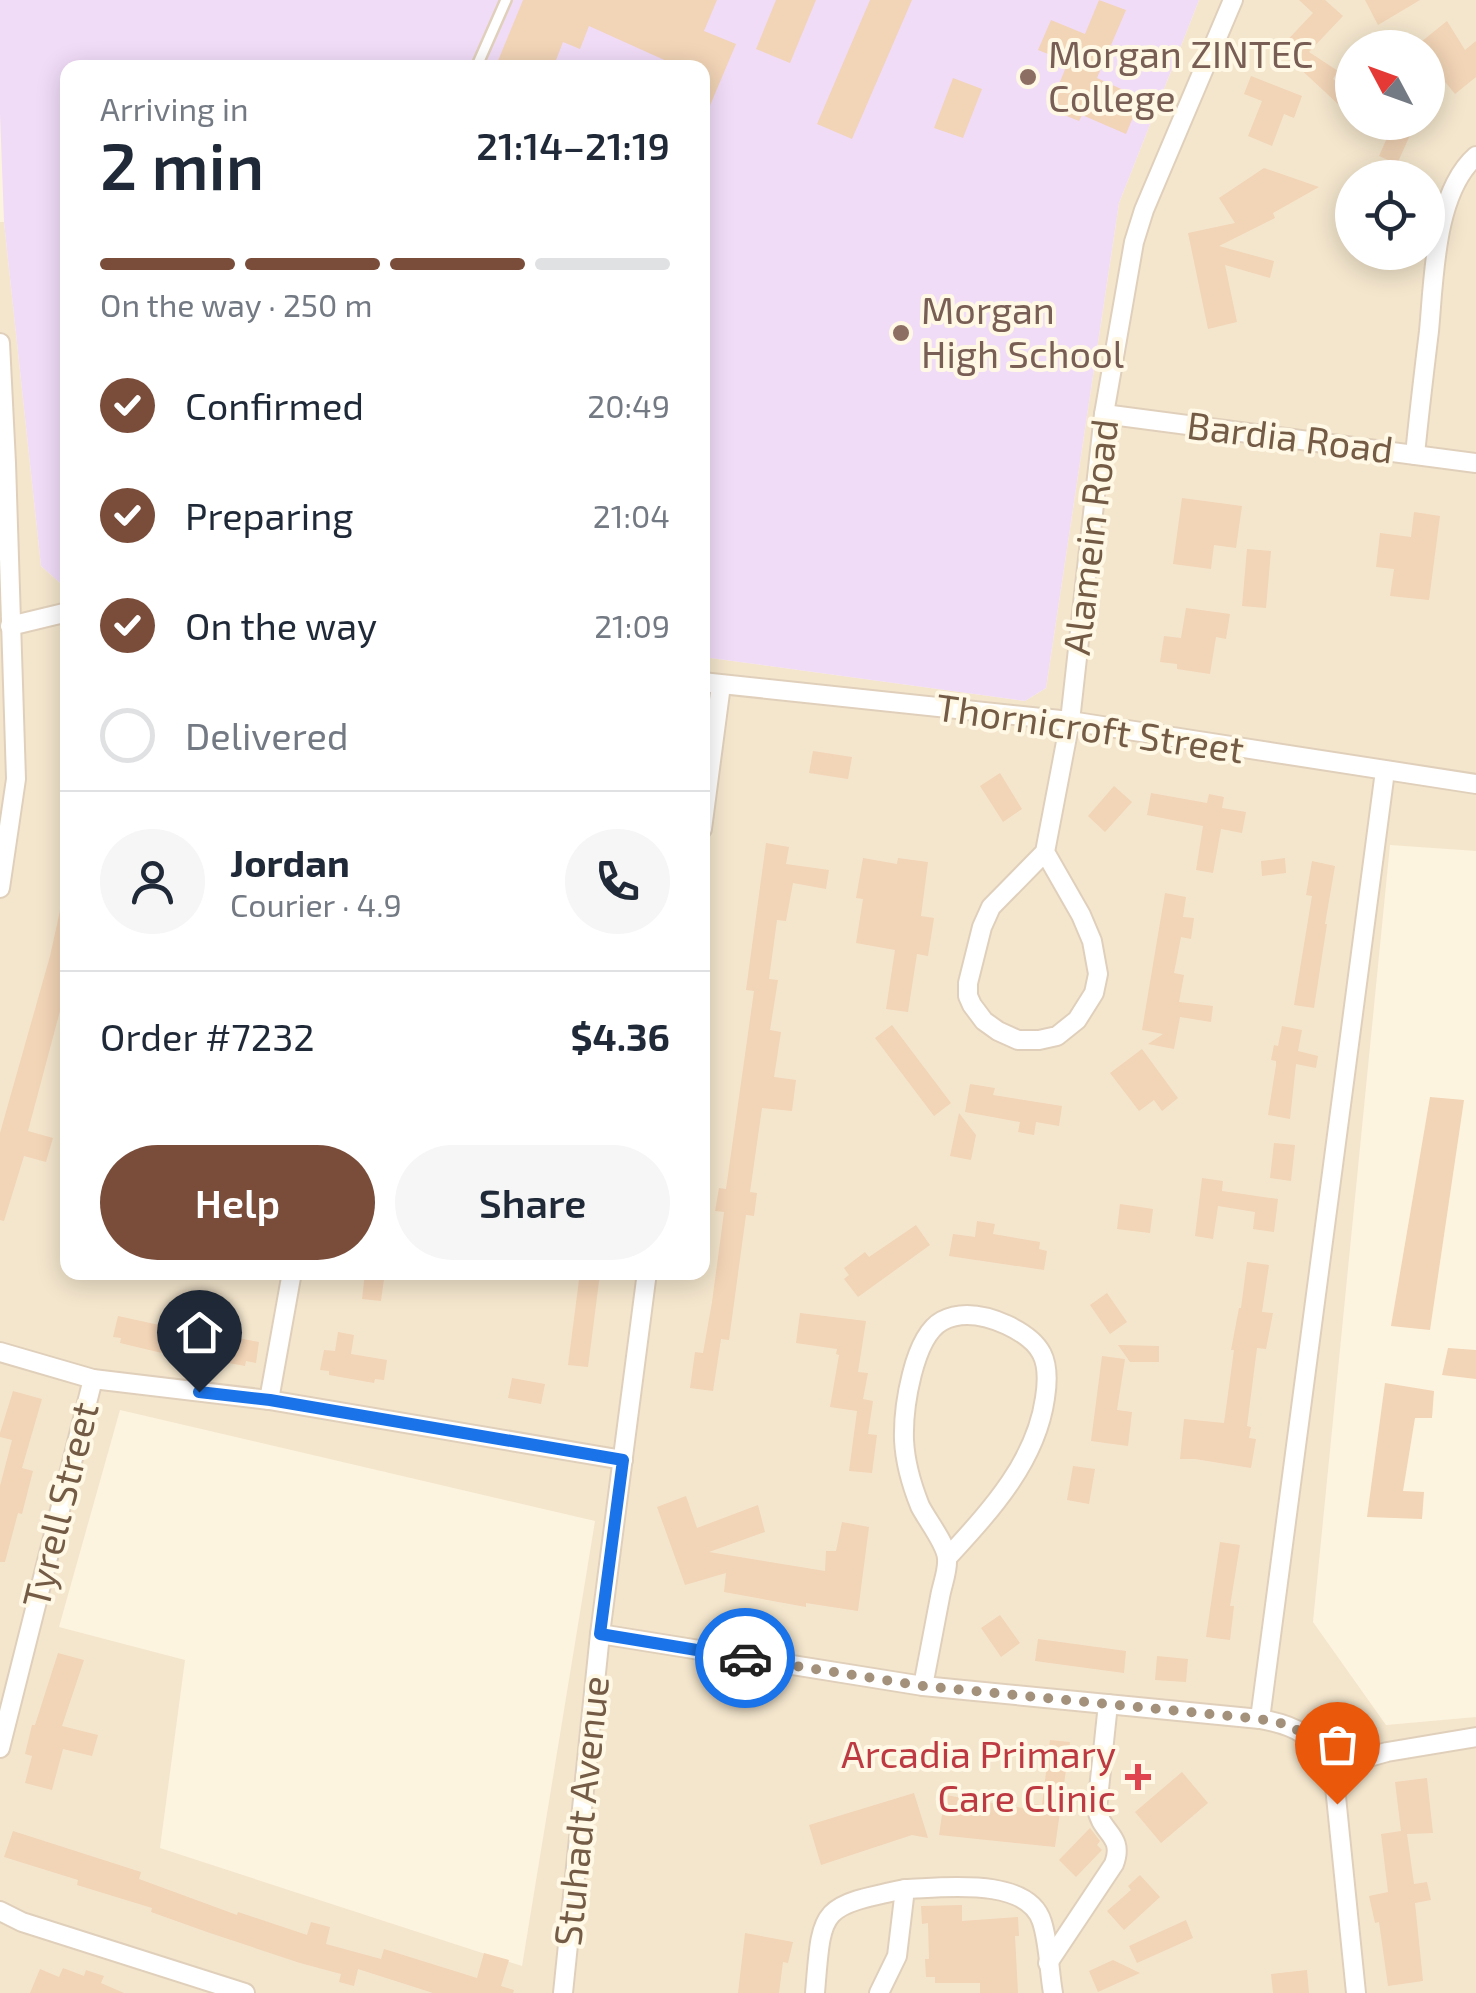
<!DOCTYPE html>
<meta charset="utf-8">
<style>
body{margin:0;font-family:"Exo 2",sans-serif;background:#f6f6f7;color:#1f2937;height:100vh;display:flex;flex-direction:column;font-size:38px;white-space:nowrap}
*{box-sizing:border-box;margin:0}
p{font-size:32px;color:#747a83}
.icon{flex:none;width:55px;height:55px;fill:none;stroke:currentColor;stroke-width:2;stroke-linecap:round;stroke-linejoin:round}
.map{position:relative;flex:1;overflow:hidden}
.drawer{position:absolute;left:60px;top:60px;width:650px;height:1220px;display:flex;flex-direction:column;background:#fff;border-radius:20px;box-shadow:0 5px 25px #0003}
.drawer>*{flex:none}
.needle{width:65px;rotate:311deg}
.tools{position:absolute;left:1335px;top:30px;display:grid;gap:20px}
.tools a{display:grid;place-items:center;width:110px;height:110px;border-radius:50%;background:#fff;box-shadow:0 5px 25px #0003;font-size:50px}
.pin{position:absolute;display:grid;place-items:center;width:85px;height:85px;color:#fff;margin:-102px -42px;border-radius:50% 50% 50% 0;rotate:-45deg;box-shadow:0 0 10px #0007}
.pin .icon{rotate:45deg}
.courier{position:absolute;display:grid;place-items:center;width:100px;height:100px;margin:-50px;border:8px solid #1a73e8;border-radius:50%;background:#fff;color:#222;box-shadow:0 2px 12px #0007}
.headline em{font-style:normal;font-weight:600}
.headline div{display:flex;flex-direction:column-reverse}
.headline{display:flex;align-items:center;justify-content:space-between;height:170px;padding:0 40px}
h1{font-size:65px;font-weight:600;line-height:75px}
.bar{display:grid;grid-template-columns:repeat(4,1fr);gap:15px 10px;align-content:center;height:120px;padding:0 40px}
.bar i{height:12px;border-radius:8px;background:#e0e1e3}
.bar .selected{background:#7a4d3b}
.bar p{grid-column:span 4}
.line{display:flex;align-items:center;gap:25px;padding:0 40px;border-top:2px solid #e0e1e3}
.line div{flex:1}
.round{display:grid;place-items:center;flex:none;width:105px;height:105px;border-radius:52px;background:#f6f6f7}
ol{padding:0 40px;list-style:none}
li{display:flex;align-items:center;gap:30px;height:110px}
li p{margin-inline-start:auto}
li .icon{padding:10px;border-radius:50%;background:#7a4d3b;color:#fff;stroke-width:4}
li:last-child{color:#747a83}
li i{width:55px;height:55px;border:5px solid #e0e1e3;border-radius:50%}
.button{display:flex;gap:20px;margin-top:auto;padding:20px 40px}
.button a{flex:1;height:115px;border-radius:60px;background:#7a4d3b;color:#fff;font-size:40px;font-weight:600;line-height:115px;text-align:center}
.button a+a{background:#f6f6f7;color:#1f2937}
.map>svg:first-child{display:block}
.residential{fill:#f4e6cd;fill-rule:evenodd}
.education{fill:#f1dcf8}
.building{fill:#f2d4b6}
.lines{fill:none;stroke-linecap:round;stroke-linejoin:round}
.lane-casing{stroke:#e0d0bb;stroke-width:14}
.street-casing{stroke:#e0d0bb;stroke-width:22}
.lane{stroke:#fff;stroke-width:9}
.street{stroke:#fff;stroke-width:18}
.done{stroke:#a3917c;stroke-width:10;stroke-dasharray:0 18}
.route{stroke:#1a73e8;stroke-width:12}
.education-dot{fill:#8d6e63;stroke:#fff8e5;stroke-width:4}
.health-dot{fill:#e0444e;stroke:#fff8e5;stroke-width:4}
.labels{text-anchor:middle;stroke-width:8;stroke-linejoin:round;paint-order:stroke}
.education-label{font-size:38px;fill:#785e54;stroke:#fff8e5;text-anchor:start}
.street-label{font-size:38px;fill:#735b46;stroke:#fff8e5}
.health-label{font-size:38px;fill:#be3a42;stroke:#fff8e5;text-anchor:end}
</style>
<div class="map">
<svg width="1476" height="1993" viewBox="0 0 1476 1993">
<rect width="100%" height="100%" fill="#fdf4df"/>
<!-- residential -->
<path class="residential" d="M 1199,0 L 1476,0 L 1476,851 L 1390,845 L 1313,1622 L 1386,1725 L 1476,1717 L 1476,1993 L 0,1993 L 0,222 L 4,222 L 41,566 L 67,589 L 68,1272 L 702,1272 L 703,657 L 1025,701 L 1046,688 L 1119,203 ZM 1352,48 L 1428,48 L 1428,122 L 1352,122 ZM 1352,178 L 1428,178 L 1428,252 L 1352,252 ZM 120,1410 L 595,1521 L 522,1966 L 160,1848 L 185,1660 L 59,1627 Z"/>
<!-- education -->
<path class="education" d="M 0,0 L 1199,0 L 1119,203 L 1046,688 L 1025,701 L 703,657 L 702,68 L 68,68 L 67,589 L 41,566 L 4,222 L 0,114 Z"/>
<!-- building -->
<g class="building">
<path d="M 523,0 L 717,0 L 704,31 L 736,44 L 703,122 L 702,68 L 682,68 L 589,26 L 580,49 L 563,42 L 553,68 L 495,68 Z"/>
<path d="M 776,0 L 816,0 L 790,63 L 756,49 Z"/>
<path d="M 870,0 L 912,0 L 852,139 L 817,124 Z"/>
<path d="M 1099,0 L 1126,10 L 1097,78 L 1141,98 L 1126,134 L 1082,115 L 1079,121 L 1049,109 L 1068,62 L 1038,50 L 1051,20 L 1085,34 Z"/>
<path d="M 1299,0 L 1325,0 L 1343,16 L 1309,52 L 1338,71 L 1333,79 L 1350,90 L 1339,105 L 1279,49 L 1313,13 Z"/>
<path d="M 1365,0 L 1420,0 L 1378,25 Z"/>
<path d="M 1447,21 L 1465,50 L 1476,41 L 1476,77 L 1455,94 L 1437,72 L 1439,71 L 1428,53 L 1428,48 L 1424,48 L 1421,42 Z"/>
<path d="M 1251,76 L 1302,96 L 1294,118 L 1284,114 L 1272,146 L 1248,136 L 1262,101 L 1244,94 Z"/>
<path d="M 953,78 L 982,89 L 963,138 L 934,128 Z"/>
<path d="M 1394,122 L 1416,122 L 1397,164 L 1379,156 Z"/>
<path d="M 1264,168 L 1319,187 L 1273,213 L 1275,218 L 1219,246 L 1274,261 L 1270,278 L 1225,265 L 1237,322 L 1208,329 L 1188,233 L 1235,223 L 1219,198 Z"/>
<path d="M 1182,498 L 1242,506 L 1236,548 L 1214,545 L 1211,569 L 1173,564 Z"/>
<path d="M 1414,512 L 1440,516 L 1429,600 L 1390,596 L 1394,569 L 1376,567 L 1380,533 L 1411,537 Z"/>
<path d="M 1247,549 L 1271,551 L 1266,608 L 1242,606 Z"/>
<path d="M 1186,608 L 1230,614 L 1226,639 L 1216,637 L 1210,674 L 1177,669 L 1177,664 L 1160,662 L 1164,636 L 1181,638 Z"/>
<path d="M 813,751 L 852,757 L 848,779 L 809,773 Z"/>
<path d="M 1000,773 L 1022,809 L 1003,822 L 980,786 Z"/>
<path d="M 1114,786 L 1132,802 L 1105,832 L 1088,816 Z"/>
<path d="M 1151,793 L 1207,803 L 1209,794 L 1224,797 L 1222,808 L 1246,812 L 1242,833 L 1221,829 L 1213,873 L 1196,870 L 1203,826 L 1147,815 Z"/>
<path d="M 766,843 L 789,847 L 786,864 L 829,870 L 826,889 L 793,883 L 786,921 L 777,920 L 769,979 L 778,980 L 770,1030 L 781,1032 L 774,1077 L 796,1080 L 792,1111 L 762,1108 L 750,1192 L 757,1193 L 754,1216 L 746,1215 L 729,1340 L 721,1339 L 713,1391 L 690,1388 L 695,1352 L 703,1353 L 712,1302 L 724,1212 L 715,1211 L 719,1188 L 726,1189 L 754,991 L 746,990 Z"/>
<path d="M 863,858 L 897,864 L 898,858 L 928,862 L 921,916 L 934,918 L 928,956 L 917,954 L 908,1012 L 886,1009 L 895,950 L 856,943 L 863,899 L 856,898 Z"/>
<path d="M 1285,858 L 1286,873 L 1262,876 L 1261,861 Z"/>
<path d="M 1312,861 L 1335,866 L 1325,924 L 1327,924 L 1314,1008 L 1294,1005 L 1312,896 L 1306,895 Z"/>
<path d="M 1165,893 L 1186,897 L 1183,917 L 1194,918 L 1191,939 L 1181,937 L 1174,973 L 1184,975 L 1179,1002 L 1213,1006 L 1211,1022 L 1180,1017 L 1174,1049 L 1148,1044 L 1163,1034 L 1142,1030 Z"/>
<path d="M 61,906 L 68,907 L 68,981 L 28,1131 L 53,1138 L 46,1162 L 24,1156 L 4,1221 L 0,1220 L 0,1133 L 50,956 Z"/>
<path d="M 892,1025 L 951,1103 L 934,1116 L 875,1038 Z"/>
<path d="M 1282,1026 L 1302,1030 L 1298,1051 L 1318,1056 L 1316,1068 L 1296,1064 L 1290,1119 L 1268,1115 L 1276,1065 L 1276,1061 L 1271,1060 L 1274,1045 L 1278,1046 Z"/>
<path d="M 1142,1049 L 1178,1098 L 1162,1111 L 1154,1100 L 1139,1111 L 1110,1073 Z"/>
<path d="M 970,1084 L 995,1088 L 993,1095 L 1062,1106 L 1059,1126 L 1036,1122 L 1034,1135 L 1018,1132 L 1020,1122 L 965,1112 Z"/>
<path d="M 1430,1097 L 1464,1100 L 1430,1330 L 1391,1326 Z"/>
<path d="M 959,1113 L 976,1135 L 971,1160 L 950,1156 Z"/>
<path d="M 1274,1143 L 1295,1145 L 1291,1181 L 1270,1178 Z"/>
<path d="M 1202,1178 L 1223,1181 L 1222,1191 L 1278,1199 L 1274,1232 L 1253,1229 L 1255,1212 L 1218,1206 L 1213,1239 L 1195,1236 Z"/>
<path d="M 1120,1204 L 1153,1209 L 1150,1233 L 1117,1229 Z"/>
<path d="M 977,1221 L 995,1224 L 993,1234 L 1040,1242 L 1039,1249 L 1047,1251 L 1044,1270 L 949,1256 L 953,1234 L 975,1237 Z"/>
<path d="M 916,1225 L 930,1245 L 858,1297 L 844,1279 L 849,1275 L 844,1268 L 865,1252 L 869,1257 Z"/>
<path d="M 1247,1262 L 1269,1265 L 1262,1312 L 1273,1313 L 1266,1349 L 1257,1348 L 1247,1426 L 1251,1427 L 1249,1438 L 1256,1439 L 1251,1468 L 1195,1459 L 1180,1459 L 1184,1419 L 1224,1423 L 1234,1350 L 1231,1350 L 1239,1308 L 1241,1308 Z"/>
<path d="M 365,1272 L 385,1272 L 381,1301 L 362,1299 Z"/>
<path d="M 580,1272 L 600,1274 L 588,1367 L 568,1365 Z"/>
<path d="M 1107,1293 L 1127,1322 L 1110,1334 L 1090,1305 Z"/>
<path d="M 800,1313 L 866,1321 L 858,1372 L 868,1373 L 863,1399 L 873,1401 L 868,1434 L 877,1435 L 872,1473 L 849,1471 L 857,1411 L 830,1407 L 839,1355 L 836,1354 L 837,1349 L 796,1343 Z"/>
<path d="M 118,1316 L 196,1333 L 198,1321 L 230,1327 L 228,1336 L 259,1342 L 256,1363 L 246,1361 L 245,1366 L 217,1361 L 216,1368 L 191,1364 L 191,1360 L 120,1343 L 121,1338 L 113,1337 Z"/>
<path d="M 338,1332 L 354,1335 L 351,1354 L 387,1360 L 384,1380 L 375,1379 L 374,1383 L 329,1375 L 329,1371 L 320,1370 L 324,1350 L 335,1351 Z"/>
<path d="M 1118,1345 L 1159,1346 L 1159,1362 L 1130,1362 Z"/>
<path d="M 1448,1348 L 1476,1350 L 1476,1379 L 1442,1375 Z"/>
<path d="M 1102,1356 L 1125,1359 L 1117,1410 L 1132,1412 L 1128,1446 L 1091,1441 Z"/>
<path d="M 512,1378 L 545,1384 L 541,1404 L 508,1398 Z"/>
<path d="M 1385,1383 L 1434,1391 L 1432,1418 L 1415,1418 L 1403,1491 L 1424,1492 L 1422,1519 L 1367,1517 Z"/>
<path d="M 13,1391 L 42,1399 L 22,1468 L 33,1471 L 22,1514 L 18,1513 L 5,1562 L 0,1562 L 0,1486 L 12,1440 L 0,1437 L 0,1433 Z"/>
<path d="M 1073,1466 L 1095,1469 L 1089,1504 L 1067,1500 Z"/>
<path d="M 686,1496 L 697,1528 L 758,1505 L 765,1532 L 709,1552 L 825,1571 L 826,1551 L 836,1551 L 842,1522 L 869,1527 L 858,1611 L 806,1603 L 806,1607 L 724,1592 L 726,1573 L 685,1585 L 657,1507 Z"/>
<path d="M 1220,1542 L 1240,1545 L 1230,1606 L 1234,1606 L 1230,1640 L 1206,1637 Z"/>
<path d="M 1000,1615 L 1020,1643 L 1001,1657 L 981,1628 Z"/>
<path d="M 1038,1639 L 1126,1651 L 1124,1673 L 1035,1661 Z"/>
<path d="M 58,1653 L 84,1660 L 62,1726 L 98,1735 L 92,1756 L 63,1749 L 52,1790 L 25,1783 L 32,1756 L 25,1754 L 32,1725 L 35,1725 Z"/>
<path d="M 1157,1656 L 1188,1659 L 1186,1682 L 1155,1680 Z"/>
<path d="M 1050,1740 L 1070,1742 L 1055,1847 L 939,1835 L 945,1795 L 1023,1808 L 1024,1803 L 1042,1805 Z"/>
<path d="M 1182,1772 L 1208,1803 L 1161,1843 L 1135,1812 Z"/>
<path d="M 1427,1778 L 1433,1833 L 1407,1834 L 1414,1884 L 1427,1882 L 1431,1900 L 1415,1903 L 1423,1981 L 1388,1986 L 1379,1922 L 1375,1923 L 1369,1896 L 1388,1892 L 1381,1834 L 1401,1831 L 1395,1782 Z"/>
<path d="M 914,1793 L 928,1838 L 912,1835 L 821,1865 L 809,1825 Z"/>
<path d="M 1090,1828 L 1100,1841 L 1097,1845 L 1102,1850 L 1076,1877 L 1059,1860 Z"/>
<path d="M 13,1831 L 141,1872 L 139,1879 L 237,1915 L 238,1912 L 307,1935 L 311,1922 L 330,1927 L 326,1944 L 381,1959 L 384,1949 L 477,1978 L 484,1953 L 509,1960 L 501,1986 L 514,1990 L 513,1993 L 433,1993 L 358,1969 L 354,1986 L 339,1982 L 341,1974 L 300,1963 L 207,1932 L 151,1912 L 152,1908 L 77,1885 L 78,1880 L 4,1857 Z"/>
<path d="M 1140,1875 L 1160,1897 L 1124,1930 L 1107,1911 L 1131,1890 L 1128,1886 Z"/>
<path d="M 962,1905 L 962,1921 L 1018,1917 L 1019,1936 L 1015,1936 L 1018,1993 L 980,1993 L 980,1983 L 935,1983 L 935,1977 L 926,1977 L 925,1959 L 929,1959 L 928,1923 L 922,1924 L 921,1906 Z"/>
<path d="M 1186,1920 L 1193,1938 L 1137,1963 L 1129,1946 Z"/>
<path d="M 745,1933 L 793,1942 L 788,1963 L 783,1962 L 779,1993 L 738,1993 Z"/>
<path d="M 1113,1960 L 1140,1973 L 1098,1992 L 1089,1971 Z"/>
<path d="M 63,1968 L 84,1976 L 86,1970 L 104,1976 L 101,1983 L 124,1993 L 30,1993 L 40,1969 L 59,1977 Z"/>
<path d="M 1307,1970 L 1309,1993 L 1273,1993 L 1271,1974 Z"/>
</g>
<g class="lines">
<!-- lane casing -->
<g class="lane-casing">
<path id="lane" d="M 476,68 L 506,0"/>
</g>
<!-- street casing -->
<g class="street-casing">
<g id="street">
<path d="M 0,343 L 6,463 L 16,779 L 0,888"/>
<path d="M 1104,414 L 1476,463"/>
<path d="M 1415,455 C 1419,413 1424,372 1429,331 C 1434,279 1434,193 1476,156"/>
<path d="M 10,626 L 68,612"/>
<path d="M 702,682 L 1070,721 L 1476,784"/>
<path d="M 702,829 L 721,685"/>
<path d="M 1045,852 L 1081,915 L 1092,941 L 1098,974 L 1094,993 L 1077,1020 L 1057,1036 L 1039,1040 L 1018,1040 L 998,1031 L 984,1021 L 972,1005 L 968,996 L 968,983 L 982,927 L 991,907 L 1045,852 L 1070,721 L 1104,414 L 1134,242 L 1144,210 L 1233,0"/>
<path d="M 0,1352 L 93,1379 L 269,1400 L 623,1460"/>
<path d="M 269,1400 L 292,1272"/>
<path d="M 600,1634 L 923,1686 L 1260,1719 C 1299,1726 1310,1735 1333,1767 L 1387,1752 L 1476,1737"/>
<path d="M 923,1686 C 929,1656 934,1627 940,1597 C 942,1585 948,1571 947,1559 C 947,1545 927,1520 920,1506 C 912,1486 905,1461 904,1440 C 903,1409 913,1337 942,1321 C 963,1310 987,1316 1007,1325 C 1043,1342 1051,1360 1045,1398 C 1036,1462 990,1511 948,1557"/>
<path d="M 1260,1719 L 1385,771"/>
<path d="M 0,1748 L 93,1379"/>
<path d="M 1333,1767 L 1356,1993"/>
<path d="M 0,1911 L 22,1922 L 245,1993"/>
<path d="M 1048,1963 L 1114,1864 C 1125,1835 1100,1833 1097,1808 L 1108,1704"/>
<path d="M 563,1993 L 600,1634 L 647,1272"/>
<path d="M 815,1993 C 822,1907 819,1907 905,1889"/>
<path d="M 879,1993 L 897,1956 L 905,1889 C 942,1888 1028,1876 1042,1922 C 1049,1944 1049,1970 1053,1993"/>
</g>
</g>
<!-- lane -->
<use href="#lane" class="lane"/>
<!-- street -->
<use href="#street" class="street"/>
</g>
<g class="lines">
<!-- done -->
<path class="done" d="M 745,1658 L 923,1686 L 1260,1719 L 1290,1725 L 1317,1744 L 1333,1767 L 1337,1804"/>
<!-- route -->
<path class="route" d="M 199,1392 L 270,1400 L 623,1460 L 600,1634 L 745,1658"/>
</g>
<!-- markers -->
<g class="education-dot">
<circle cx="1028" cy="77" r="10"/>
<circle cx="901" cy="333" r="10"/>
</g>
<path class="health-dot" d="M1133 1762h10v10h10v10h-10v10h-10v-10h-10v-10h10z"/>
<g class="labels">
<!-- education labels -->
<g class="education-label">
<text x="1048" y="68">Morgan ZINTEC<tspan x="1048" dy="44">College</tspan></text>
<text x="921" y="324">Morgan<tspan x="921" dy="44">High School</tspan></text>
</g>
<!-- street labels -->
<g class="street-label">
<text transform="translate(1290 438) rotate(7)" y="13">Bardia Road</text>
<text transform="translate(1091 537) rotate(-83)" y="13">Alamein Road</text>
<text transform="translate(1090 729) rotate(8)" y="13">Thornicroft Street</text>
<text transform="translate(61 1505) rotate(-76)" y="13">Tyrell Street</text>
<text transform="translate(582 1811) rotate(-84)" y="13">Stuhadt Avenue</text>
</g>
<!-- health labels -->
<g class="health-label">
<text x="1116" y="1768">Arcadia Primary<tspan x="1116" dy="44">Care Clinic</tspan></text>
</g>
</g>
</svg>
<div class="tools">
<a><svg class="needle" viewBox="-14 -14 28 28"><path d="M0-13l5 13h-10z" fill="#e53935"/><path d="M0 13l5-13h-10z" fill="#747a83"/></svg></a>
<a><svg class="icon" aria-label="locate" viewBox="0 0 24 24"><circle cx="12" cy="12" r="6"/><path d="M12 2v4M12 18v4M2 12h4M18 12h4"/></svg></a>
</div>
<div class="pin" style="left:1337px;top:1804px;background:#ea580c"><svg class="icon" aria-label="bag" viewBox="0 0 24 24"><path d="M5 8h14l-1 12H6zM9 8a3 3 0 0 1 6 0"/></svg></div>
<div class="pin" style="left:199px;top:1392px;background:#1f2937"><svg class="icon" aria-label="home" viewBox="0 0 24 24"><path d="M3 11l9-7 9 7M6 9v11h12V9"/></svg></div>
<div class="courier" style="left:745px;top:1658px"><svg class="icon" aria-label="car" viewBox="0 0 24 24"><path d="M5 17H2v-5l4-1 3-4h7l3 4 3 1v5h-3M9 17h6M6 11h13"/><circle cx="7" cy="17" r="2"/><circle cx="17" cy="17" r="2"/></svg></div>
<section class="drawer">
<div class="headline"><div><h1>2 min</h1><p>Arriving in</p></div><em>21:14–21:19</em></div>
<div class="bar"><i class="selected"></i><i class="selected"></i><i class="selected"></i><i></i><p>On the way · 250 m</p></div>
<ol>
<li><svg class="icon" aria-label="check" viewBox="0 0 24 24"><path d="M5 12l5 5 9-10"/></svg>Confirmed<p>20:49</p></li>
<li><svg class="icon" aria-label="check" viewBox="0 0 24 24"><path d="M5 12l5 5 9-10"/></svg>Preparing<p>21:04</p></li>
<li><svg class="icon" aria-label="check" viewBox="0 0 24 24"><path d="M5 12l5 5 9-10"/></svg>On the way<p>21:09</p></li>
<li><i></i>Delivered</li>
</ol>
<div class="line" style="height:180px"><a class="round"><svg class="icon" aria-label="person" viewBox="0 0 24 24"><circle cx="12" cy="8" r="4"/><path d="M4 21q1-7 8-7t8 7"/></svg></a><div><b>Jordan</b><p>Courier · 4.9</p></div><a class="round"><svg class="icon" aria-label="phone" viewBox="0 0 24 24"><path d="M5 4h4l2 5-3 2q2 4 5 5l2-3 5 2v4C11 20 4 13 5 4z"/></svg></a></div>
<div class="line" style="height:130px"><div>Order #7232</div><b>$4.36</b></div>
<div class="button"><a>Help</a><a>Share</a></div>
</section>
</div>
